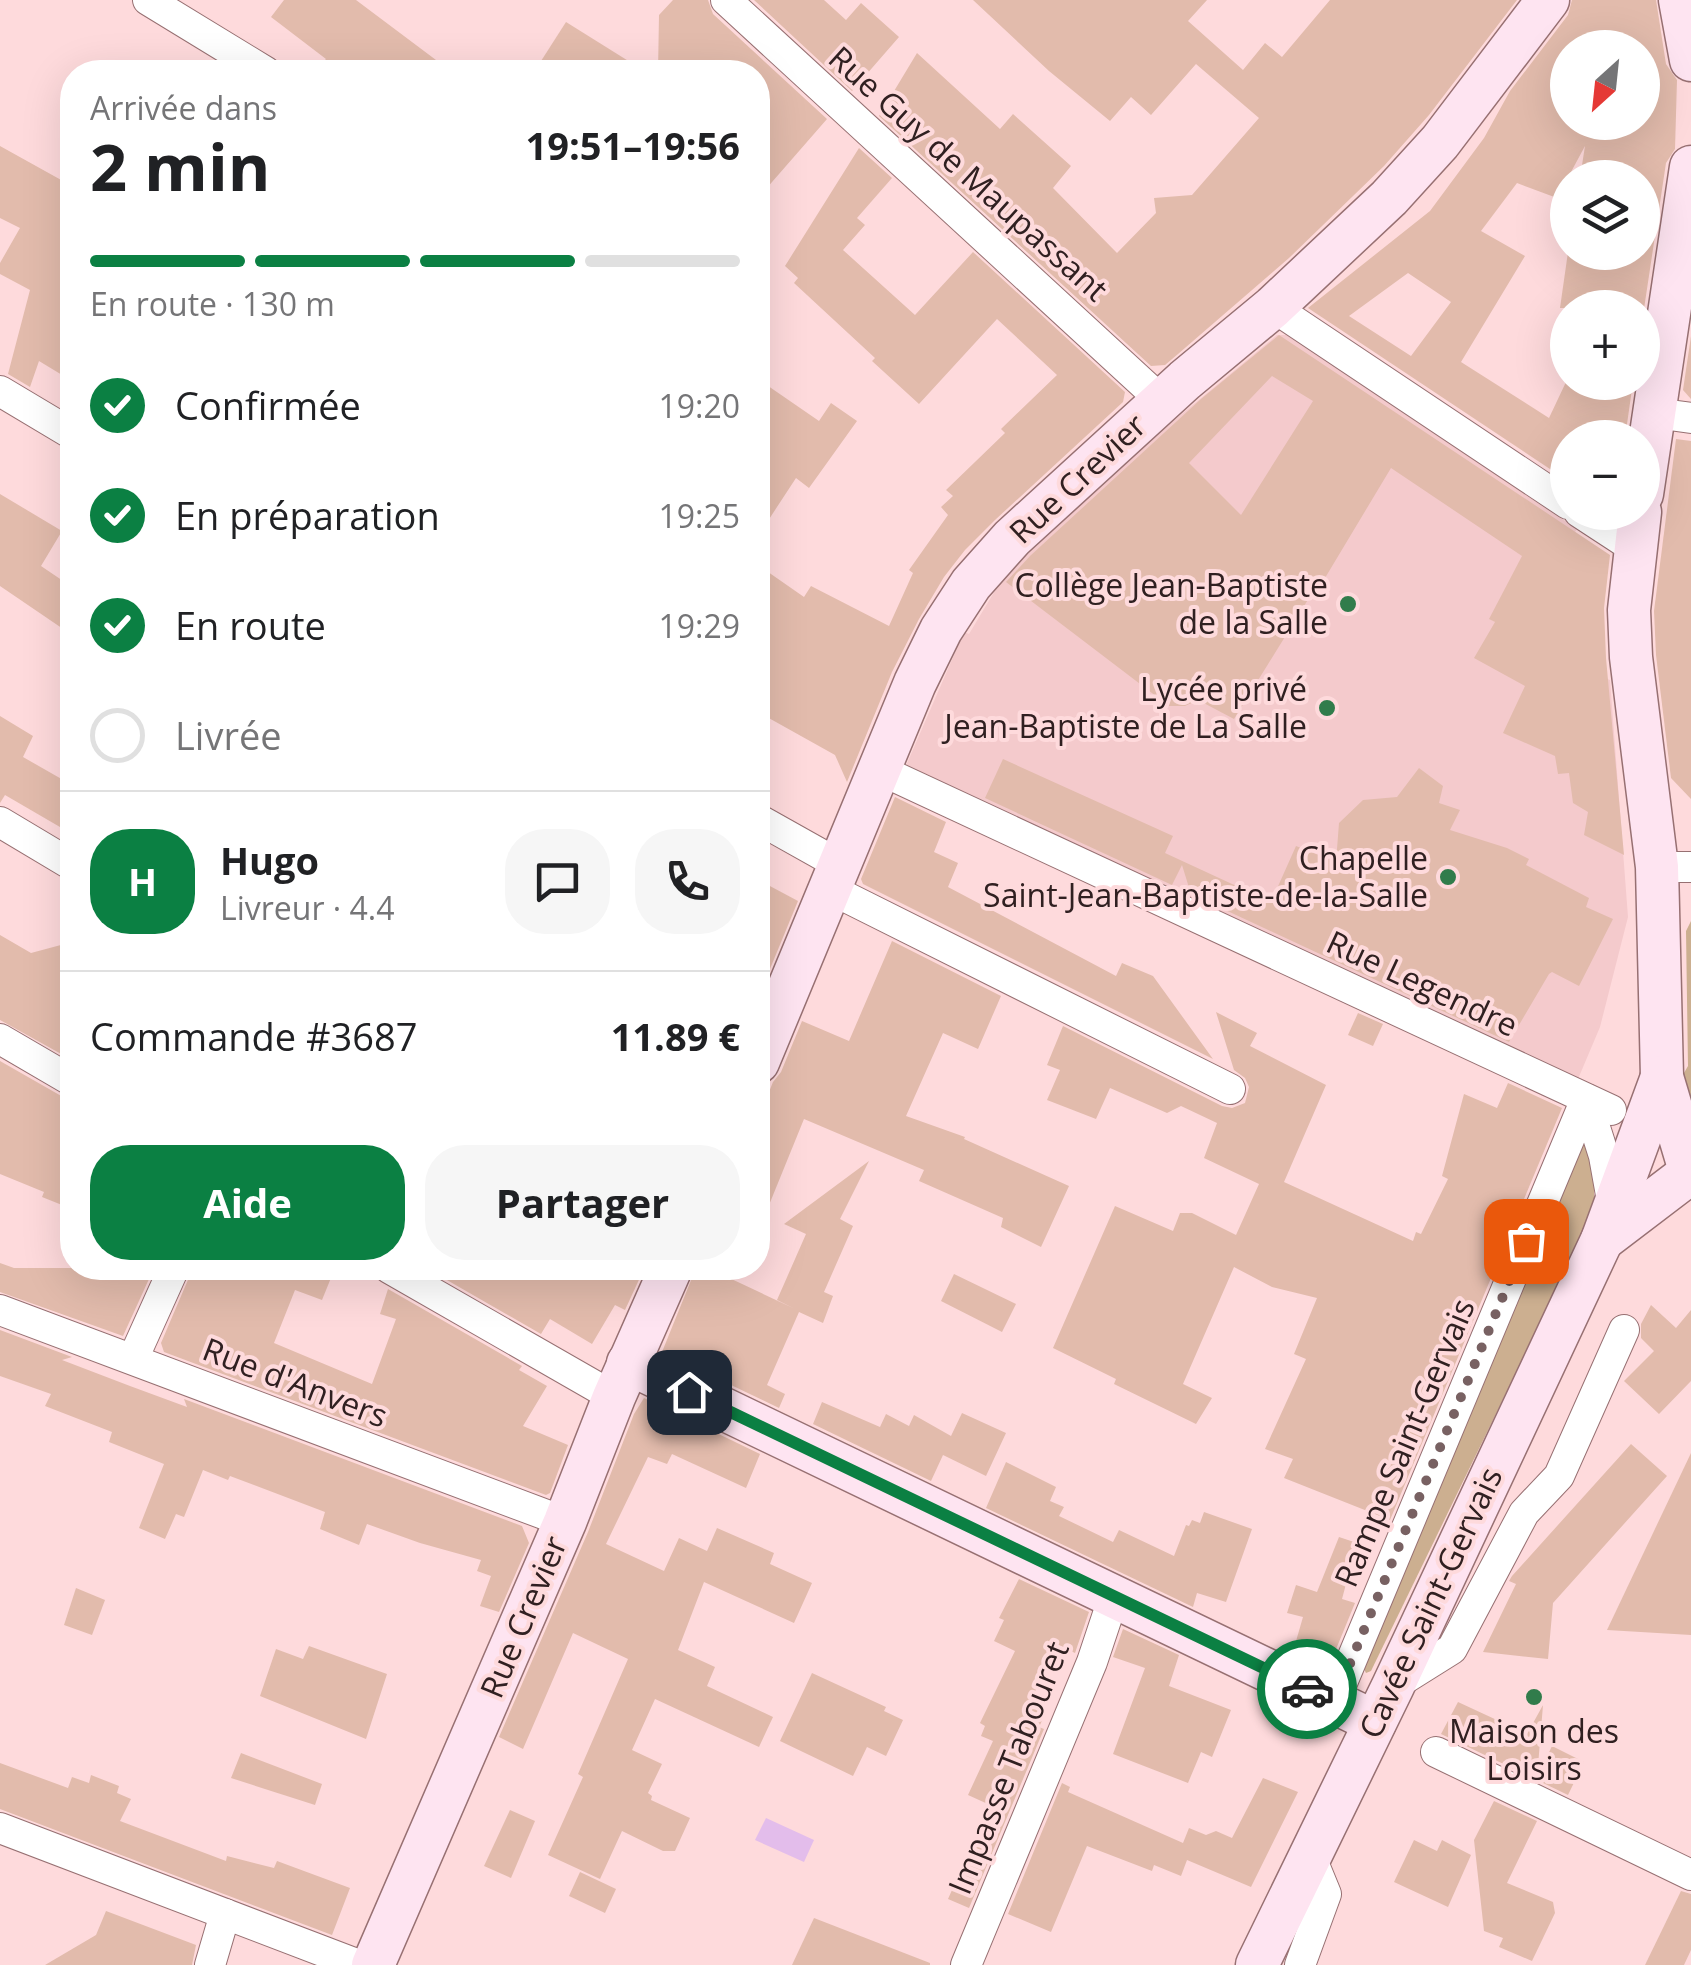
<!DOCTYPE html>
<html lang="fr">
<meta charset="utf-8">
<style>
body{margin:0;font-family:"Open Sans",sans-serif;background:#f6f6f6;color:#202124;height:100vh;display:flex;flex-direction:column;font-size:38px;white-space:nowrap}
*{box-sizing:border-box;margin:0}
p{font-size:32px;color:#757577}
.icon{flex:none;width:55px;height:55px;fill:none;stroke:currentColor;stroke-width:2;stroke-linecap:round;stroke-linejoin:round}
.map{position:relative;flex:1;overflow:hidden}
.panel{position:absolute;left:60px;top:60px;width:710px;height:1220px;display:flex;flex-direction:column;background:#fff;border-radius:40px;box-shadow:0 10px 40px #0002}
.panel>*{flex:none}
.needle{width:65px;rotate:207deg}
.controls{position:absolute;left:1550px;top:30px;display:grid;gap:20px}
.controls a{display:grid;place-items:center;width:110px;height:110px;border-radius:50%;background:#fff;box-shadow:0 10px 40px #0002;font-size:50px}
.pin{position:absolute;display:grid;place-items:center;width:85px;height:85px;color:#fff;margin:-42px;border-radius:20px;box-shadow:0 5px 15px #0006}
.courier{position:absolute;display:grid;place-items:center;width:100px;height:100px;margin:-50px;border:8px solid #0b8043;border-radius:50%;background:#fff;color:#222;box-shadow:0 2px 12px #0007}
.headline em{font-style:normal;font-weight:700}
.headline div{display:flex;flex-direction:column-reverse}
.headline{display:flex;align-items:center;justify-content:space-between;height:170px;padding:0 30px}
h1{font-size:65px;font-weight:700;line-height:75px}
.bar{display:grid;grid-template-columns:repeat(4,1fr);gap:15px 10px;align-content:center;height:120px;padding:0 30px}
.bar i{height:12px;border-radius:8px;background:#e0e0e0}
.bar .selected{background:#0b8043}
.bar p{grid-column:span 4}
.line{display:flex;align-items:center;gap:25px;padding:0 30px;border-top:2px solid #e0e0e0}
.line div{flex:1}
.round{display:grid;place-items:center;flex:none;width:105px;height:105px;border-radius:40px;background:#f6f6f6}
ol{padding:0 30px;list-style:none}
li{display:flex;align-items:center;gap:30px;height:110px}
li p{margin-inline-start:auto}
li .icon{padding:10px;border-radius:50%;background:#0b8043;color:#fff;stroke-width:4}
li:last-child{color:#757577}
li i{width:55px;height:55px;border:5px solid #e0e0e0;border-radius:50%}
.action{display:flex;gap:20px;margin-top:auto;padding:20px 30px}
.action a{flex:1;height:115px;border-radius:40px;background:#0b8043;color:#fff;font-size:40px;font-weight:700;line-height:115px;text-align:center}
.action a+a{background:#f6f6f6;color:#202124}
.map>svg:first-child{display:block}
.built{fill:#f4cacc}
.green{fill:#ccaf90}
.water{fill:#e3bdeb}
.building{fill:#e2bbac;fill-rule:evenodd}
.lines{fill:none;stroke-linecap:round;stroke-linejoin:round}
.street-casing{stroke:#977072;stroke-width:32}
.secondary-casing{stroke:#977072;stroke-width:45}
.street{stroke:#fff;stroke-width:30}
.secondary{stroke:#fee4f1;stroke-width:42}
.done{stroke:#786162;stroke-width:10;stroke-dasharray:0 18}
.route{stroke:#0b8043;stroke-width:12}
.poi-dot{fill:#317c4b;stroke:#fedadc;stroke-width:4}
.labels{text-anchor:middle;stroke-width:8;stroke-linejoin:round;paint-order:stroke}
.street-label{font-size:32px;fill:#302021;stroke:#fedadc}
.poi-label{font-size:32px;fill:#302021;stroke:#fedadc;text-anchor:end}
</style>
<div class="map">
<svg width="1691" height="1965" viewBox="0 0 1691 1965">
<rect width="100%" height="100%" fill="#fedadc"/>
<!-- built -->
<path class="built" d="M 1277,335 L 1286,335 L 1577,529 L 1548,573 L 1490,619 L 1558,659 L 1610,680 L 1628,917 L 1600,1027 L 1578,1079 L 905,768 L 964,632 L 969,634 L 1002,579 L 1089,491 Z"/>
<!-- green -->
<g class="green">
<path d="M 1691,921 L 1691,1101 L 1677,1085 L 1688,1066 L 1686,931 Z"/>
<path d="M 1584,1139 L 1594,1139 L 1594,1212 L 1371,1671 L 1366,1673 L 1364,1669 Z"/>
</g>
<!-- water -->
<path class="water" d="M 766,1818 L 814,1840 L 804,1862 L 755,1840 Z"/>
<!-- building -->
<g class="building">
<path d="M 284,0 L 356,0 L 452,72 L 313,72 L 326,59 L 271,17 Z"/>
<path d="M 673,0 L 708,0 L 713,14 L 827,119 L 758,198 L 758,72 L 658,72 L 659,15 Z"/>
<path d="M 754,0 L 824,0 L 846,20 L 861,3 L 899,37 L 852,91 Z"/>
<path d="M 973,0 L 1207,0 L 1188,21 L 1243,70 L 1265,43 L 1282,57 L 1330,0 L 1517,0 L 1429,115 L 1384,166 L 1289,258 L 1178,354 L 1165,365 L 1151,366 L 879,116 L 917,53 L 1000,129 L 1013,114 L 1071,166 L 1053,188 L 1117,253 L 1156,213 L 1154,198 L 1192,195 L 1259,118 L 1196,64 L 1151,115 L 1131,97 L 1110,121 L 1049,71 Z"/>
<path d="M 1572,0 L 1656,0 L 1666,64 L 1677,80 L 1675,149 L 1666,163 L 1642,322 L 1642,308 L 1560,308 L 1568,252 L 1642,252 L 1642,178 L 1580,178 L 1585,146 L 1557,198 L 1517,183 L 1481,231 L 1525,256 L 1461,362 L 1549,418 L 1566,382 L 1633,382 L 1625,438 L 1568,438 L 1568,481 L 1308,308 L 1430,211 L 1484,138 L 1510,91 L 1568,15 ZM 1568,48 L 1642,48 L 1642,126 L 1568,122 ZM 1408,273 L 1451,302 L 1411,356 L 1349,316 Z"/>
<path d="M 566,22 L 646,72 L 534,72 Z"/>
<path d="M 0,146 L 72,186 L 72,381 L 39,361 L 30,387 L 8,374 L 30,290 L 0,274 L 0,263 L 20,228 L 0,218 Z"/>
<path d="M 859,148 L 892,178 L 857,218 L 865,225 L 843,250 L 915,315 L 973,252 L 1125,392 L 1123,402 L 995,520 L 965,550 L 944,577 L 919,619 L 892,672 L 847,782 L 835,755 L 758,712 L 758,565 L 804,597 L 811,586 L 889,626 L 913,573 L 909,570 L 948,515 L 941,507 L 953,496 L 946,490 L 1005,433 L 1001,429 L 1057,375 L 997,319 L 919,404 L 872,361 L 875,358 L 794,283 L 798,278 L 785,266 Z"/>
<path d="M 1279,335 L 1610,555 L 1604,608 L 1606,658 L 1624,855 L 1584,835 L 1588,812 L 1573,803 L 1569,773 L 1558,774 L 1555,756 L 1503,733 L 1525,686 L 1474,658 L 1495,622 L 1489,619 L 1522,556 L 1391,468 L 1325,578 L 1322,577 L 1234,719 L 1198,700 L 1185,706 L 1169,706 L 1006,582 L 1030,556 L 1201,399 ZM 1272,376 L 1313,401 L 1241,515 L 1189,463 Z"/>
<path d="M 1691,336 L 1691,399 L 1683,390 Z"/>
<path d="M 758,379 L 819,421 L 831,403 L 857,421 L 809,488 L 796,478 L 758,536 Z"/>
<path d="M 1676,439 L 1691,441 L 1691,799 L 1671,778 L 1656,655 L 1654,611 Z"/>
<path d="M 0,494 L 62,531 L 41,566 L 72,587 L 72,635 L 0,586 Z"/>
<path d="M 0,716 L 33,736 L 23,757 L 72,785 L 72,834 L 5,795 L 0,803 Z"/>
<path d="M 1003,759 L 1173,836 L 1165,853 L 1271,902 L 1296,846 L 1336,862 L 1339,823 L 1363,800 L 1397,797 L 1419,768 L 1443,786 L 1439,803 L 1460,810 L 1450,830 L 1507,848 L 1529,859 L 1526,865 L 1589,898 L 1586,907 L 1613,919 L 1579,986 L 1552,972 L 1549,974 L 1509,1042 L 1191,894 L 1182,865 L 1172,885 L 985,798 Z"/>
<path d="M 895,797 L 946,822 L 934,852 L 958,863 L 948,887 L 1116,976 L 1122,963 L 1153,976 L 1213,1059 L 863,884 L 861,879 Z"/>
<path d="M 768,885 L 798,901 L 758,998 L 758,906 Z"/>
<path d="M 0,935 L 31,953 L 72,942 L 72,1060 L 0,1020 Z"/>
<path d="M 892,941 L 1001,996 L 978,1049 L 943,1033 L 906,1116 L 965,1137 L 964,1139 L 1069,1186 L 1041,1247 L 1001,1227 L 1003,1218 L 919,1181 L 924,1170 L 804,1119 L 758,1232 L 758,1119 L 773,1082 L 781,1072 L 802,1021 L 849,1041 Z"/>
<path d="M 1216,1012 L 1257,1033 L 1250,1046 L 1326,1085 L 1284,1182 L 1413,1241 L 1416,1232 L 1421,1234 L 1448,1179 L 1442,1176 L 1464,1094 L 1497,1108 L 1508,1083 L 1562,1108 L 1390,1520 L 1284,1478 L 1293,1459 L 1265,1449 L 1306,1359 L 1294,1354 L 1317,1298 L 1272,1287 L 1234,1267 L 1183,1384 L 1212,1398 L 1196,1424 L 1114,1384 L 1116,1379 L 1053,1348 L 1115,1206 L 1173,1231 L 1180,1213 L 1192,1213 L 1236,1235 L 1259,1184 L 1204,1158 L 1217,1123 L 1181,1106 L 1167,1113 L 1110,1088 L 1096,1119 L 1047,1100 L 1060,1070 L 1047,1065 L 1063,1026 L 1222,1106 L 1232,1108 L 1245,1103 L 1249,1087 L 1245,1078 L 1234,1070 Z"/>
<path d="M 1358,1013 L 1383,1024 L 1373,1046 L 1348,1035 Z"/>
<path d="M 0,1061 L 63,1097 L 72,1100 L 72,1209 L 42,1197 L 44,1192 L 0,1174 Z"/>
<path d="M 869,1161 L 840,1219 L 853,1226 L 824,1292 L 833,1296 L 823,1323 L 799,1312 L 767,1385 L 785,1394 L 779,1408 L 662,1352 L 696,1268 L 708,1268 L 793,1308 L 777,1300 L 806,1234 L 784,1224 Z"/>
<path d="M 0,1263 L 14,1268 L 154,1268 L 123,1336 L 0,1292 Z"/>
<path d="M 193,1268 L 335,1268 L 322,1300 L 295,1290 L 274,1343 L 372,1384 L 396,1319 L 380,1314 L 388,1289 L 522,1366 L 519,1370 L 547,1386 L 523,1426 L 568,1445 L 550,1493 L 546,1495 L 164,1352 L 161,1343 Z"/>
<path d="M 426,1268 L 637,1268 L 643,1271 L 625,1310 L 615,1305 L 592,1344 L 550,1319 L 541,1334 Z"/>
<path d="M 954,1274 L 1016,1304 L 1002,1332 L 941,1301 Z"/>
<path d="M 1651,1305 L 1676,1328 L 1691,1310 L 1691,1381 L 1659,1414 L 1624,1381 L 1654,1351 L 1641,1338 L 1641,1324 Z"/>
<path d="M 0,1330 L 72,1357 L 62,1360 L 130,1386 L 187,1407 L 184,1399 L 522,1526 L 529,1543 L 499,1612 L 480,1606 L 491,1576 L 477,1571 L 481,1560 L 420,1543 L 367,1524 L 359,1545 L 320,1529 L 325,1512 L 230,1476 L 228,1480 L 203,1470 L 184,1517 L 176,1514 L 165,1539 L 139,1528 L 164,1464 L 109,1442 L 112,1432 L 45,1406 L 51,1394 L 0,1376 Z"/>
<path d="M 644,1398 L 760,1454 L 746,1488 L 672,1454 L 667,1464 L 648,1457 L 606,1544 L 664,1571 L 679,1538 L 707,1551 L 717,1528 L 774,1553 L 770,1564 L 812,1583 L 794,1623 L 704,1582 L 678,1650 L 715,1667 L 707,1686 L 773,1717 L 759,1747 L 655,1699 L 632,1750 L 662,1764 L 648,1793 L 652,1796 L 651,1800 L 690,1818 L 675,1851 L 663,1851 L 622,1831 L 600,1879 L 548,1855 L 583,1777 L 578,1774 L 628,1659 L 573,1633 L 523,1749 L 499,1737 L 588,1532 L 634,1414 Z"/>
<path d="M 822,1402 L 880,1427 L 886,1414 L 909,1426 L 914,1415 L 951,1436 L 962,1413 L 1006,1433 L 986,1476 L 943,1455 L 931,1481 L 813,1424 Z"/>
<path d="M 1631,1444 L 1667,1476 L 1553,1603 L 1548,1659 L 1483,1652 L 1516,1584 L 1509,1581 L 1512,1576 Z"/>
<path d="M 1691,1453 L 1691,1635 L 1607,1630 Z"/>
<path d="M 1006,1462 L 1056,1487 L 1050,1501 L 1064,1507 L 1059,1516 L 1113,1542 L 1119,1530 L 1174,1556 L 1186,1525 L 1189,1526 L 1192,1520 L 1200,1523 L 1204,1512 L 1252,1529 L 1226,1602 L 1197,1593 L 1193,1607 L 986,1508 Z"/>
<path d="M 1339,1537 L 1357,1543 L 1342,1599 L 1355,1603 L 1332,1659 L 1294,1648 L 1303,1617 L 1287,1613 L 1296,1585 L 1317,1592 Z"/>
<path d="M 1019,1579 L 1089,1612 L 1075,1653 L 1058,1645 L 1033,1696 L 1033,1703 L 1047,1710 L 1039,1727 L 1044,1729 L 969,1908 L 948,1899 L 990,1805 L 968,1795 L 993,1741 L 981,1736 L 985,1726 L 980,1723 L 1015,1651 L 994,1641 L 1004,1620 L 999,1618 Z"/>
<path d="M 76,1588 L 105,1600 L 92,1635 L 64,1625 Z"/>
<path d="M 1123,1629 L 1179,1655 L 1169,1686 L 1231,1710 L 1212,1757 L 1201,1752 L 1188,1783 L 1113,1754 L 1145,1668 L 1113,1657 Z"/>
<path d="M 309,1646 L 387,1674 L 366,1739 L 260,1696 L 276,1649 L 303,1659 Z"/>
<path d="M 812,1673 L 886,1707 L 884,1711 L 903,1720 L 886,1756 L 867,1747 L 853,1776 L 780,1741 Z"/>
<path d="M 1458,1702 L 1527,1734 L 1543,1705 L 1537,1778 L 1552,1746 L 1584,1762 L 1568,1795 L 1441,1734 Z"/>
<path d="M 241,1753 L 322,1784 L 315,1805 L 231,1778 Z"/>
<path d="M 0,1763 L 68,1788 L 72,1777 L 89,1783 L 91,1775 L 119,1786 L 117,1793 L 131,1799 L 120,1821 L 226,1861 L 227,1856 L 274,1868 L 277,1861 L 350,1888 L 332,1935 L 0,1809 Z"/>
<path d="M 1263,1778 L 1298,1792 L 1251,1887 L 1187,1860 L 1181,1876 L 1154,1865 L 1152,1871 L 1087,1846 L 1051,1932 L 1008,1914 L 1062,1783 L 1070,1787 L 1068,1792 L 1183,1843 L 1189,1828 L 1206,1835 L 1216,1831 L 1232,1838 Z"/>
<path d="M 1494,1801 L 1537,1821 L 1507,1883 L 1553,1902 L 1555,1913 L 1532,1961 L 1499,1947 L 1503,1938 L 1484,1931 L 1474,1840 Z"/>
<path d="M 510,1810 L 535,1821 L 511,1878 L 484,1866 Z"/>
<path d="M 1414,1840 L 1437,1851 L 1442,1840 L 1471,1855 L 1448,1907 L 1394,1882 Z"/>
<path d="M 580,1872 L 616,1889 L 605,1913 L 569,1896 Z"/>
<path d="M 1681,1891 L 1691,1894 L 1691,1950 L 1684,1965 L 1645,1965 Z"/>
<path d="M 106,1911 L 196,1945 L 192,1965 L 45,1965 L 96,1935 Z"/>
<path d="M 814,1918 L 930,1963 L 930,1965 L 792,1965 Z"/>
</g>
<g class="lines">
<!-- street casing -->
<g class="street-casing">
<g id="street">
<path d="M 148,0 L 266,72"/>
<path d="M 726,0 L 1162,401"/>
<path d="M 1273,307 L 1568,504"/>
<path d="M 0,391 L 72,434"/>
<path d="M 1655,413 L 1691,418"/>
<path d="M 1579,512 L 1634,548"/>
<path d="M 878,769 L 1611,1110"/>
<path d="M 758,819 L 840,865"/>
<path d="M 0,822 L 72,865"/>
<path d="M 1657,867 L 1691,867"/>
<path d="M 830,889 L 1230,1089"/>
<path d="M 0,1039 L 72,1081"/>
<path d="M 1586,1099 L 1604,1156 L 1613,1206"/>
<path d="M 389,1268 L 614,1397"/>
<path d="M 0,1310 L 565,1522"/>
<path d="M 133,1359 L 174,1268"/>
<path d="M 1393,1686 L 1452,1649 L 1524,1513 L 1559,1476 L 1624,1330"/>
<path d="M 1334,1702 L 1586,1099"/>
<path d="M 1436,1752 L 1691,1875"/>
<path d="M 0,1828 L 359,1965"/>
<path d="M 210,1965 L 225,1914"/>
<path d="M 966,1965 L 1092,1662 L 1114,1596"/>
<path d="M 1300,1965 L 1326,1894 L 1310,1855"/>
</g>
</g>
<!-- secondary casing -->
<g class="secondary-casing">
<g id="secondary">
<path d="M 1680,0 L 1691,60"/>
<path d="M 1642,494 L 1691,167"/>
<path d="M 1640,512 L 1629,610 L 1631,657 L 1657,867 L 1662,1077 L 1691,1174"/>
<path d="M 758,1062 L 915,683 L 941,630 L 971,584 L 1012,538 L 1185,380 L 1273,307 L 1389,198 L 1440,142 L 1548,0"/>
<path d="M 1602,1240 L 1690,1173"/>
<path d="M 628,1363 L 1375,1722"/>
<path d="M 373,1965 L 565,1522 L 614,1397 L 671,1268"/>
<path d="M 1257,1965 L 1393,1686 L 1602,1240 L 1662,1077"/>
</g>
</g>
<!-- street -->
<use href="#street" class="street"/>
<!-- secondary -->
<use href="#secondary" class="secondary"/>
</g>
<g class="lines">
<!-- done -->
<path class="done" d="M 1307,1689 L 1334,1702 L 1526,1241"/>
<!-- route -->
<path class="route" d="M 689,1392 L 1307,1689"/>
</g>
<!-- markers -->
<g class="poi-dot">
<circle cx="1348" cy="604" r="10"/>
<circle cx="1327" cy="708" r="10"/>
<circle cx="1448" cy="877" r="10"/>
<circle cx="1534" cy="1697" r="10"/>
</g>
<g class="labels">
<!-- street labels -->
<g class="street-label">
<text transform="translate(968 174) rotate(42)" y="11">Rue Guy de Maupassant</text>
<text transform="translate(1078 479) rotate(-43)" y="11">Rue Crevier</text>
<text transform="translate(1422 984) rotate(25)" y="11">Rue Legendre</text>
<text transform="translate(295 1383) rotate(21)" y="11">Rue d'Anvers</text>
<text transform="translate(1405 1443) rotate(-67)" y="11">Rampe Saint-Gervais</text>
<text transform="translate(1431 1603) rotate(-65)" y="11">Cavée Saint-Gervais</text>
<text transform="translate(524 1617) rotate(-67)" y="11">Rue Crevier</text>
<text transform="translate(1009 1768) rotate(-68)" y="11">Impasse Tabouret</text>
</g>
<!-- poi labels -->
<g class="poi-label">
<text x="1328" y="597">Collège Jean-Baptiste<tspan x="1328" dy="37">de la Salle</tspan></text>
<text x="1307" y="701">Lycée privé<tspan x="1307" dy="37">Jean-Baptiste de La Salle</tspan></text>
<text x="1428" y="870">Chapelle<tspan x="1428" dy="37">Saint-Jean-Baptiste-de-la-Salle</tspan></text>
<text x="1534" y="1743" text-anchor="middle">Maison des<tspan x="1534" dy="37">Loisirs</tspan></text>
</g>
</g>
</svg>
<div class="controls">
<a><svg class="needle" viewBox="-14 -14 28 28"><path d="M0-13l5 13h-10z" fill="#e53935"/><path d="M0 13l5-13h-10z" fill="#757577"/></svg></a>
<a><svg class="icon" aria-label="layers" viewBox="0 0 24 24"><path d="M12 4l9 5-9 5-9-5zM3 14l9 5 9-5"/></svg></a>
<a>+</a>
<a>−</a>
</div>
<div class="pin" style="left:1526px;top:1241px;background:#ea580c"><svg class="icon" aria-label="bag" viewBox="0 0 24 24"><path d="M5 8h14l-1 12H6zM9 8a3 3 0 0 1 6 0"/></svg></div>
<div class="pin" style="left:689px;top:1392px;background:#1f2937"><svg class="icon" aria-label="home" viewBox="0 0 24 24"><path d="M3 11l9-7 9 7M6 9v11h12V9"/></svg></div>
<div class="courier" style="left:1307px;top:1689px"><svg class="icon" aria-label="car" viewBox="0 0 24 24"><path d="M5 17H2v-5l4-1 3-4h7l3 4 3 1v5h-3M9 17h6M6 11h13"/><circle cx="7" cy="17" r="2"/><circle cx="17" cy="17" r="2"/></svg></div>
<section class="panel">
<div class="headline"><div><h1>2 min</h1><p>Arrivée dans</p></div><em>19:51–19:56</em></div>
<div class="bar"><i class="selected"></i><i class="selected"></i><i class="selected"></i><i></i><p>En route · 130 m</p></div>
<ol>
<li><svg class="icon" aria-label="check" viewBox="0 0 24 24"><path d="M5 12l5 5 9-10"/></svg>Confirmée<p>19:20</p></li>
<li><svg class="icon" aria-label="check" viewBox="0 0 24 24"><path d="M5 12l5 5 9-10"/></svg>En préparation<p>19:25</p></li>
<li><svg class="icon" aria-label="check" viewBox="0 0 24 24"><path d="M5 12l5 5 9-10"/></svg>En route<p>19:29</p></li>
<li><i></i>Livrée</li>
</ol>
<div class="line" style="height:180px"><b class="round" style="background:#0b8043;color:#fff">H</b><div><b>Hugo</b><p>Livreur · 4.4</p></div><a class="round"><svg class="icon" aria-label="chat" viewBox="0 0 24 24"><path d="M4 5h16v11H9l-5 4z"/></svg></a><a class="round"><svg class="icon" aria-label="phone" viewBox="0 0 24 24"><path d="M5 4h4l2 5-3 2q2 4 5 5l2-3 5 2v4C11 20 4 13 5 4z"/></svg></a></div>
<div class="line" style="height:130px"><div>Commande #3687</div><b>11.89 €</b></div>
<div class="action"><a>Aide</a><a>Partager</a></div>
</section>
</div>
